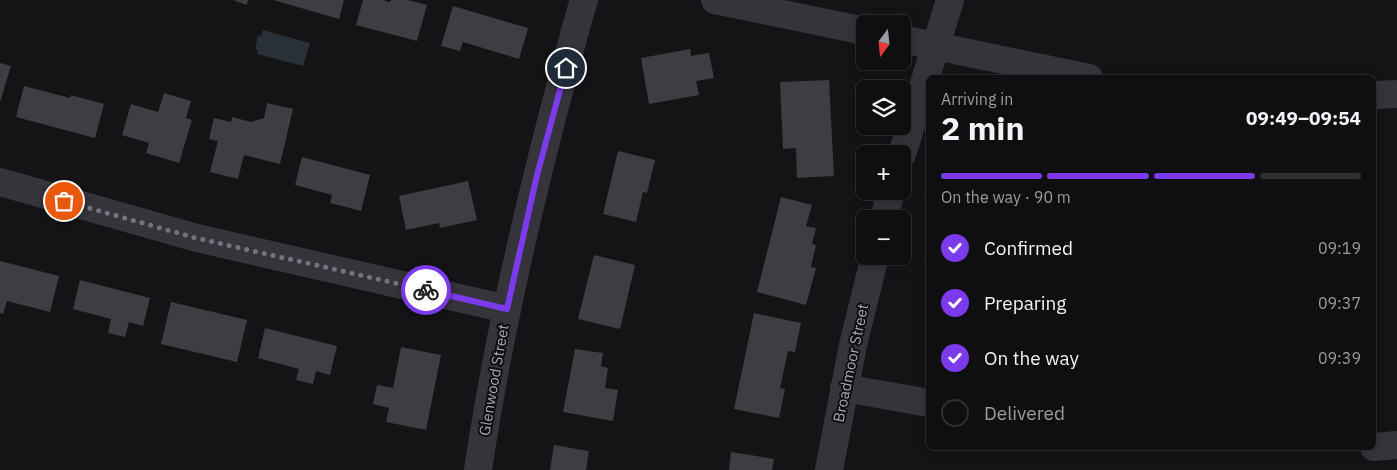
<!DOCTYPE html>
<meta charset="utf-8">
<style>
body{margin:0;font-family:"IBM Plex Sans",sans-serif;background:#181719;color:#f1f3f6;height:100vh;display:flex;flex-direction:column;font-size:19px;white-space:nowrap}
*{box-sizing:border-box;margin:0}
p{font-size:16px;color:#9b9c9f}
.icon{flex:none;width:28px;height:28px;fill:none;stroke:currentColor;stroke-width:2;stroke-linecap:round;stroke-linejoin:round}
.map{position:relative;flex:1;overflow:hidden}
.side{position:absolute;left:926px;top:75px;width:450px;height:375px;display:flex;flex-direction:column;background:#0f0e10;border-radius:8px;box-shadow:0 2px 12px #0003,0 0 0 1px #2f2e30}
.side>*{flex:none}
.needle{width:32px;rotate:195deg}
.tools{position:absolute;left:856px;top:15px;display:grid;gap:10px}
.tools a{display:grid;place-items:center;width:55px;height:55px;border-radius:8px;background:#0f0e10;box-shadow:0 2px 12px #0003,0 0 0 1px #2f2e30;font-size:25px}
.pin{position:absolute;display:grid;place-items:center;width:42px;height:42px;color:#fff;margin:-21px;border:2px solid #fff;border-radius:50%;box-shadow:0 1px 5px #0007}
.courier{position:absolute;display:grid;place-items:center;width:50px;height:50px;margin:-25px;border:4px solid #7c3aed;border-radius:50%;background:#fff;color:#222;box-shadow:0 1px 6px #0007}
.summary em{font-style:normal;font-weight:800}
.summary div{display:flex;flex-direction:column-reverse}
.summary{display:flex;align-items:center;justify-content:space-between;height:85px;padding:0 15px}
h1{font-size:32px;font-weight:800;line-height:38px}
.bar{display:grid;grid-template-columns:repeat(4,1fr);gap:8px 5px;align-content:center;height:60px;padding:0 15px}
.bar i{height:6px;border-radius:4px;background:#2f2e30}
.bar .current{background:#7c3aed}
.bar p{grid-column:span 4}
ol{padding:0 15px;list-style:none}
li{display:flex;align-items:center;gap:15px;height:55px}
li p{margin-inline-start:auto}
li .icon{padding:5px;border-radius:50%;background:#7c3aed;color:#fff;stroke-width:4}
li:last-child{color:#9b9c9f}
li i{width:28px;height:28px;border:2px solid #2f2e30;border-radius:50%}
.map>svg:first-child{display:block}
.water{fill:#2a3038}
.building{fill:#3e3d42}
.lines{fill:none;stroke-linecap:round;stroke-linejoin:round}
.minor{stroke:#34343a;stroke-width:28}
.done{stroke:#72747d;stroke-width:5;stroke-dasharray:0 9}
.route{stroke:#7c3aed;stroke-width:6}
.labels{text-anchor:middle;stroke-width:4;stroke-linejoin:round;paint-order:stroke}
.street-label{font-size:15px;fill:#a5a8b5;stroke:#0f0e10}
</style>
<div class="map">
<svg width="1397" height="470" viewBox="0 0 1397 470">
<rect width="100%" height="100%" fill="#141315"/>
<!-- water -->
<path class="water" d="M 263,30 L 310,43 L 303,66 L 257,54 L 258,50 L 255,49 L 258,35 L 261,36 Z"/>
<!-- building -->
<g class="building">
<path d="M 233,0 L 248,0 L 247,5 Z"/>
<path d="M 273,0 L 344,0 L 339,19 Z"/>
<path d="M 363,0 L 382,0 L 390,2 L 391,0 L 408,0 L 427,5 L 417,41 L 356,25 Z"/>
<path d="M 453,6 L 528,28 L 519,59 L 463,42 L 460,51 L 441,46 Z"/>
<path d="M 690,49 L 691,56 L 709,53 L 714,78 L 696,81 L 699,95 L 649,104 L 641,58 Z"/>
<path d="M 0,63 L 11,66 L 0,102 Z"/>
<path d="M 829,80 L 834,176 L 797,178 L 796,148 L 783,149 L 780,82 Z"/>
<path d="M 24,86 L 70,98 L 71,95 L 104,104 L 95,138 L 16,117 Z"/>
<path d="M 164,93 L 191,101 L 186,118 L 192,120 L 179,163 L 146,153 L 149,143 L 122,135 L 131,104 L 158,112 Z"/>
<path d="M 267,103 L 293,109 L 280,164 L 244,155 L 238,179 L 210,172 L 218,141 L 209,139 L 214,118 L 231,122 L 232,117 L 251,122 L 264,118 Z"/>
<path d="M 618,151 L 655,160 L 647,193 L 643,192 L 636,222 L 603,214 Z"/>
<path d="M 302,157 L 370,175 L 361,211 L 330,203 L 332,195 L 295,185 Z"/>
<path d="M 468,181 L 477,220 L 440,228 L 439,223 L 406,230 L 399,196 Z"/>
<path d="M 781,197 L 812,205 L 806,226 L 816,228 L 812,244 L 816,245 L 811,267 L 816,268 L 806,305 L 757,292 Z"/>
<path d="M 594,255 L 635,265 L 620,329 L 578,319 Z"/>
<path d="M 0,261 L 59,276 L 50,312 L 7,301 L 3,314 L 0,313 Z"/>
<path d="M 80,280 L 150,298 L 143,326 L 129,322 L 125,337 L 108,333 L 111,319 L 73,309 Z"/>
<path d="M 171,302 L 247,320 L 237,362 L 161,344 Z"/>
<path d="M 754,313 L 801,323 L 795,352 L 788,351 L 780,388 L 785,389 L 779,418 L 734,409 Z"/>
<path d="M 265,328 L 337,346 L 330,375 L 316,371 L 313,384 L 296,380 L 299,369 L 258,358 Z"/>
<path d="M 401,347 L 441,355 L 426,430 L 386,422 L 389,408 L 373,404 L 377,385 L 393,388 Z"/>
<path d="M 575,349 L 603,353 L 601,366 L 608,368 L 605,388 L 618,390 L 613,421 L 563,412 Z"/>
<path d="M 554,445 L 589,451 L 586,470 L 550,470 Z"/>
<path d="M 731,452 L 774,459 L 772,470 L 729,470 Z"/>
</g>
<g class="lines">
<!-- minor -->
<g class="minor">
<path d="M 715,0 L 865,31"/>
<path d="M 902,39 L 1089,78"/>
<path d="M 1374,95 L 1397,94"/>
<path d="M 902,154 L 950,0"/>
<path d="M 0,182 L 197,238 L 507,309"/>
<path d="M 884,219 L 891,191"/>
<path d="M 844,388 L 929,403"/>
<path d="M 1374,447 L 1397,445"/>
<path d="M 478,470 C 496,349 523,229 554,110 C 564,73 573,36 584,0"/>
<path d="M 829,470 L 853,345 L 875,256"/>
</g>
</g>
<g class="lines">
<!-- done -->
<path class="done" d="M 64,201 L 196,238 L 426,290"/>
<!-- route -->
<path class="route" d="M 426,290 L 507,309 L 537,175 L 566,68"/>
</g>
<g class="labels">
<!-- street labels -->
<g class="street-label">
<text transform="translate(851 363) rotate(-78)" y="5">Broadmoor Street</text>
<text transform="translate(494 380) rotate(-80)" y="5">Glenwood Street</text>
</g>
</g>
</svg>
<div class="tools">
<a><svg class="needle" viewBox="-14 -14 28 28"><path d="M0-13l5 13h-10z" fill="#e53935"/><path d="M0 13l5-13h-10z" fill="#9b9c9f"/></svg></a>
<a><svg class="icon" aria-label="layers" viewBox="0 0 24 24"><path d="M12 4l9 5-9 5-9-5zM3 14l9 5 9-5"/></svg></a>
<a>+</a>
<a>−</a>
</div>
<div class="pin" style="left:64px;top:201px;background:#ea580c"><svg class="icon" aria-label="bag" viewBox="0 0 24 24"><path d="M5 8h14l-1 12H6zM9 8a3 3 0 0 1 6 0"/></svg></div>
<div class="pin" style="left:566px;top:68px;background:#1f2937"><svg class="icon" aria-label="home" viewBox="0 0 24 24"><path d="M3 11l9-7 9 7M6 9v11h12V9"/></svg></div>
<div class="courier" style="left:426px;top:290px"><svg class="icon" aria-label="bike" viewBox="0 0 24 24"><circle cx="6" cy="16" r="4"/><circle cx="18" cy="16" r="4"/><path d="M6 16l4-8h5l3 8M10 8l3 8H6M13 5h3"/></svg></div>
<section class="side">
<div class="summary"><div><h1>2 min</h1><p>Arriving in</p></div><em>09:49–09:54</em></div>
<div class="bar"><i class="current"></i><i class="current"></i><i class="current"></i><i></i><p>On the way · 90 m</p></div>
<ol>
<li><svg class="icon" aria-label="check" viewBox="0 0 24 24"><path d="M5 12l5 5 9-10"/></svg>Confirmed<p>09:19</p></li>
<li><svg class="icon" aria-label="check" viewBox="0 0 24 24"><path d="M5 12l5 5 9-10"/></svg>Preparing<p>09:37</p></li>
<li><svg class="icon" aria-label="check" viewBox="0 0 24 24"><path d="M5 12l5 5 9-10"/></svg>On the way<p>09:39</p></li>
<li><i></i>Delivered</li>
</ol>
</section>
</div>
